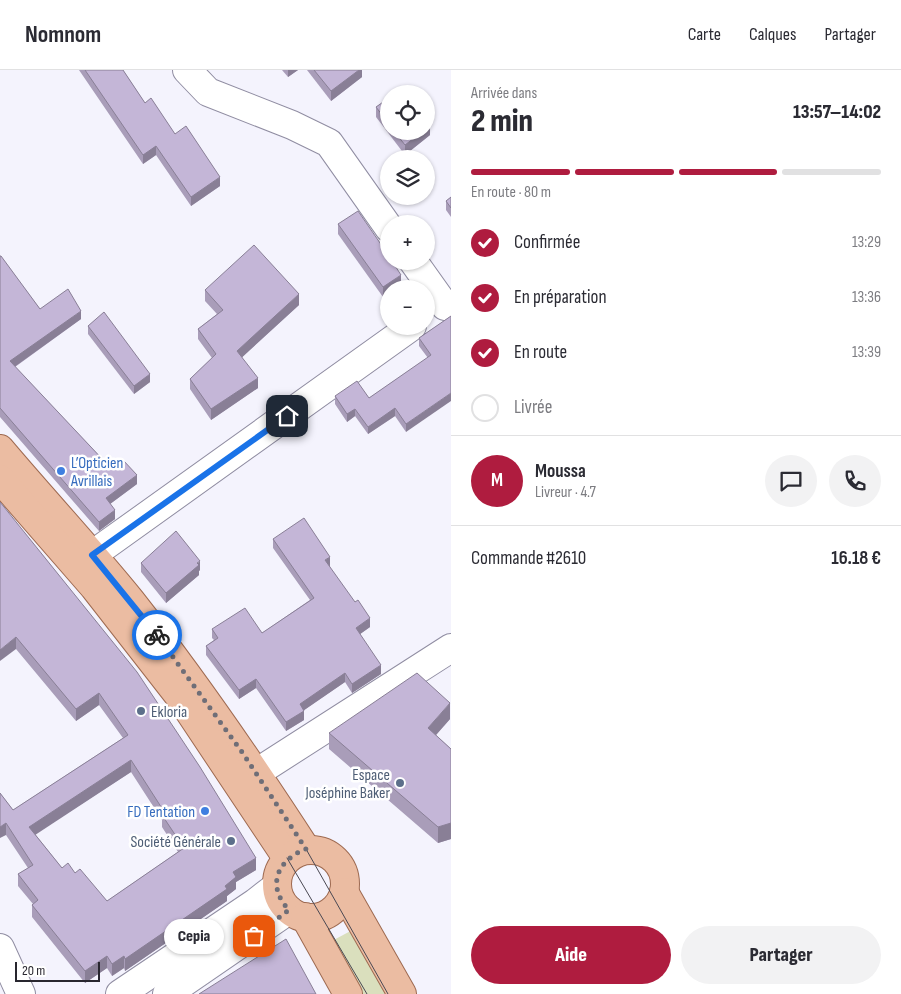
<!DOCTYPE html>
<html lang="fr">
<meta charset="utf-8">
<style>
body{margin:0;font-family:"Sofia Sans Condensed",sans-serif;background:#f2f2f3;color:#2b2b33;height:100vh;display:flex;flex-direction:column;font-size:19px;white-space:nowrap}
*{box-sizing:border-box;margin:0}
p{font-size:16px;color:#7c7c81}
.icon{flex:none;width:28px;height:28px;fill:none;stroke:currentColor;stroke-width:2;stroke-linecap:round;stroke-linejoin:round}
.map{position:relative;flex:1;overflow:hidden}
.drawer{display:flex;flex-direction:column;background:#fff;width:450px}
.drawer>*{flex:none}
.buttons{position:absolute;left:380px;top:15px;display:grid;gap:10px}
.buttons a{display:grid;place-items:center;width:55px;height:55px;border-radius:50%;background:#fff;box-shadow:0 1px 4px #0004;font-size:25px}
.scale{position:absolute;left:15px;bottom:12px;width:85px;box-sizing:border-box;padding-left:5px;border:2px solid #28262f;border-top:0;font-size:14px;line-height:18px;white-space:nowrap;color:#28262f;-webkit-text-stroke:4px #fff;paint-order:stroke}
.pin{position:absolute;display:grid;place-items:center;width:42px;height:42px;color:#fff;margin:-21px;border-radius:10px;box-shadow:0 2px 8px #0006}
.courier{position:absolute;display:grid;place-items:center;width:50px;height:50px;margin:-25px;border:4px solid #1a73e8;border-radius:50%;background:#fff;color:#222;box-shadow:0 1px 6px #0007}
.bubble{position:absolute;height:35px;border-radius:18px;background:#fff;box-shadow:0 1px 4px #0004;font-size:16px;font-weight:800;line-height:35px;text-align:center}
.overview em{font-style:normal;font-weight:800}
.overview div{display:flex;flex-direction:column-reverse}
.overview{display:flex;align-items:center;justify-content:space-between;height:85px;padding:0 20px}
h1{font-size:32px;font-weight:800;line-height:38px}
.bar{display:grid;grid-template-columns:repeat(4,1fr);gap:8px 5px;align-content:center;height:60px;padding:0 20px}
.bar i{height:6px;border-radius:4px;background:#e1e1e2}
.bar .on{background:#af1c3f}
.bar p{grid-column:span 4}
.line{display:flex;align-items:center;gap:12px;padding:0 20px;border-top:1px solid #e1e1e2}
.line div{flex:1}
.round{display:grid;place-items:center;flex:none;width:52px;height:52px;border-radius:26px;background:#f2f2f3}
ol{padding:0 20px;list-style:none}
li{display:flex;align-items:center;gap:15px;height:55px}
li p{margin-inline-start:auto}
li .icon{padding:5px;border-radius:50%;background:#af1c3f;color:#fff;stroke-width:4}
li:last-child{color:#7c7c81}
li i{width:28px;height:28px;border:2px solid #e1e1e2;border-radius:50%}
.primary-button{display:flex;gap:10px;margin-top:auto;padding:10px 20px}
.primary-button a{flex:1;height:58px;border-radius:30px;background:#af1c3f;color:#fff;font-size:20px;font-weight:800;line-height:58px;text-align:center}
.primary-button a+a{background:#f2f2f3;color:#2b2b33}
header{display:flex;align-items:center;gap:30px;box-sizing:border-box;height:70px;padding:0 25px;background:#fff;border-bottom:1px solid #e1e1e2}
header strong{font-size:24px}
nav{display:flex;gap:28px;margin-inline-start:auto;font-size:18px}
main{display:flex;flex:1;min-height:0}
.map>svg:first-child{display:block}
.green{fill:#dadfbd}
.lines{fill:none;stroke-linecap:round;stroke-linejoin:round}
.minor-casing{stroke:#908da2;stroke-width:30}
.major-casing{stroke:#9e6a51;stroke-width:30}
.minor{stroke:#fff;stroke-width:28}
.major{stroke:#ebbca2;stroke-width:28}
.tram{stroke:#4a4852;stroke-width:1}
.wall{fill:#a99db9;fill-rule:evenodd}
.shaded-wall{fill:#897f96}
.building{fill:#c4b6d7;stroke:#897f96;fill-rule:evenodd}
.done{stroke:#6f6e77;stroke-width:5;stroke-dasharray:0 9}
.route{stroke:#1a73e8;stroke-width:6}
.shop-dot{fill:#3f7fe0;stroke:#fff;stroke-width:2}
.service-dot{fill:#5c6f8a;stroke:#fff;stroke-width:2}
.labels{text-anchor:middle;stroke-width:5;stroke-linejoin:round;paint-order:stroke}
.shop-label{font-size:16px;fill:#366cbe;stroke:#fff;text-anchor:start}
.service-label{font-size:16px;fill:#4e5e75;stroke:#fff;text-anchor:end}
</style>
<header>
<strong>Nomnom</strong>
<nav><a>Carte</a><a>Calques</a><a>Partager</a></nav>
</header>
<main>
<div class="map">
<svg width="451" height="924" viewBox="0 0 451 924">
<rect width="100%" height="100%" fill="#f4f3fd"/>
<!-- green -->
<path class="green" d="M 358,857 L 395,924 L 361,924 L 330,872 Z"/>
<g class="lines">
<!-- minor casing -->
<g class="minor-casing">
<g id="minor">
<path d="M 187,0 L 208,22 L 292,55 L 329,73 L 389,158"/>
<path d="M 413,191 L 445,236"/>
<path d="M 92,485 L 412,256"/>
<path d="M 256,703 L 451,578"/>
<path d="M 0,878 L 21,924"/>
<path d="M 120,924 L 255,833 L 277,816"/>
<path d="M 167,924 L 289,840"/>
</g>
</g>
<!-- major casing -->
<g class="major-casing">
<g id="major">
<path d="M 0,379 C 43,430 89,479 131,531 C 194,611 251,694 306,779"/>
<path d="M 0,409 L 94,517 L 179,626 L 287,788"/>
<circle cx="311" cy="814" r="34"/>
<path d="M 344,822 L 402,924"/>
<path d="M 305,847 L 348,924"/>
</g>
</g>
<!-- minor -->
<use href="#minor" class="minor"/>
<!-- major -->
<use href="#major" class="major"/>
<!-- tram -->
<g class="tram">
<path d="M 306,779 L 388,924"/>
<path d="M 287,788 L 367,924"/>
</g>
</g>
<!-- wall -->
<g class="wall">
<path d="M 79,0 L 123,0 L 145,33 L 175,64 L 220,116 L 191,136 L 156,85 L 143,94 Z"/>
<path d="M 282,0 L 298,0 L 288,7 Z"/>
<path d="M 307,0 L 362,0 L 362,7 L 331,31 Z"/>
<path d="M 389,28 L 389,61 L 426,61 L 430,65 L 405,85 L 376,47 L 376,37 Z"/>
<path d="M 451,127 L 451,147 L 446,140 L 446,131 Z"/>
<path d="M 338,154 L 401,214 L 383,227 L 338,164 Z"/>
<path d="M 0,186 L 40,239 L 81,249 L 15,297 L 106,393 L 137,414 L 110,434 L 115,449 L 99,461 L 0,347 Z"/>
<path d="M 205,220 L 299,235 L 242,287 L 258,318 L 211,350 L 190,319 L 190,309 L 212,288 L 198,269 L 198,259 L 217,244 L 205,231 Z"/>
<path d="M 451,246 L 406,362 L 395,346 L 368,364 L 355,346 L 347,352 L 335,334 L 335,326 L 369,328 L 428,288 L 419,276 L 419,268 Z"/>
<path d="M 88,256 L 150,312 L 134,324 L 88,264 Z"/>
<path d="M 0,432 L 256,800 L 236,812 L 236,819 L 227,826 L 227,831 L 125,901 L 124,898 L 112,906 L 107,898 L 85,913 L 32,847 L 32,835 L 33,834 L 18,816 L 18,804 L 28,798 L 6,765 L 0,723 L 13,740 L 123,668 L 99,635 L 76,651 L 16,579 ZM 131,702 L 162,750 L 162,757 L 178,782 L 107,831 L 75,803 L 62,798 L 35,764 Z"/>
<path d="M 273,469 L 330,496 L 329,496 L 370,557 L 360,564 L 381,604 L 352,623 L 345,612 L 304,640 L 304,650 L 286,661 L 256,618 L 239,629 L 206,585 L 206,576 L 214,570 L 212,568 L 212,559 L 262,563 L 310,530 L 273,478 Z"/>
<path d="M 141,493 L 200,500 L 199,501 L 199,505 L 166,533 L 141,502 Z"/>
<path d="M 450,649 L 436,665 L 451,679 L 451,769 L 438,773 L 329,679 L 329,663 Z"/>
</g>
<!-- shaded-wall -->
<g class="shaded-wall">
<path d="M 288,0 L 298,0 L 288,7 Z"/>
<path d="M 359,0 L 362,0 L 362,7 L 331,31 L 331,21 Z"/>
<path d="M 430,56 L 430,65 L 405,85 L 405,75 L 423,61 L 426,61 L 426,59 Z"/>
<path d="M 156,76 L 156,85 L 143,94 L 143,85 Z"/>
<path d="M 220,107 L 220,116 L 191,136 L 191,127 Z"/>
<path d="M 401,205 L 401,214 L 395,219 L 389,219 L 389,223 L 383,227 L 383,217 Z"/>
<path d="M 299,224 L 299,235 L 237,292 L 237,281 Z"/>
<path d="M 81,241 L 81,249 L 10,300 L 10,291 Z"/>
<path d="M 150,304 L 150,312 L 134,324 L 134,316 Z"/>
<path d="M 258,308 L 258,318 L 211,350 L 211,339 Z"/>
<path d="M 451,323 L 451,331 L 406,362 L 406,354 Z"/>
<path d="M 395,338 L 395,346 L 368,364 L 368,357 Z"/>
<path d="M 355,339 L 355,346 L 347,352 L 347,344 Z"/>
<path d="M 137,405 L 137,414 L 106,437 L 106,428 Z"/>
<path d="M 115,440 L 115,449 L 99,461 L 99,452 Z"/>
<path d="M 330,487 L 330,496 L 325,499 L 325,490 Z"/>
<path d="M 200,491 L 200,500 L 199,501 L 199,505 L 166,533 L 166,523 Z"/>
<path d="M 370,548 L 370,557 L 356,567 L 356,558 Z"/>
<path d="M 16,567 L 16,579 L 0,591 L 0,580 Z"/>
<path d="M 381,595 L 381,604 L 352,623 L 352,614 Z"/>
<path d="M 345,603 L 345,612 L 300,643 L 300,634 Z"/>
<path d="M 256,609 L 256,618 L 239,629 L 239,620 Z"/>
<path d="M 99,623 L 99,635 L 76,651 L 76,639 Z"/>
<path d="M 450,633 L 450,649 L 428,674 L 428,658 Z"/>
<path d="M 304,641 L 304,650 L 286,661 L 286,652 Z"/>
<path d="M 131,690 L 131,702 L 29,769 L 29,757 Z"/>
<path d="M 6,753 L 6,765 L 0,768 L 0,757 Z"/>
<path d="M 451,753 L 451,769 L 438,773 L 438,757 Z"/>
<path d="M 256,788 L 256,800 L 236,812 L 236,819 L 227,826 L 227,831 L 125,901 L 125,889 L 225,816 L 233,802 Z"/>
<path d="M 107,886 L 107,898 L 85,913 L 85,901 Z"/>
<path d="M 124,886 L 124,898 L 112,906 L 112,894 Z"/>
</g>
<!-- building -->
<g class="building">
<path d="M 85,0 L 123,0 L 145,33 L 151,28 L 175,64 L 186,56 L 220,107 L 191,127 L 156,76 L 143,85 Z"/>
<path d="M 314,0 L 359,0 L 331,21 Z"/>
<path d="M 401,18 L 405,24 L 394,24 Z"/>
<path d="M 389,28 L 389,54 L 376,37 Z"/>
<path d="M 426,51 L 430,56 L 426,59 Z"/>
<path d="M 394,61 L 423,61 L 405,75 Z"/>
<path d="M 451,127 L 451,138 L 446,131 Z"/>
<path d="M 358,141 L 389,186 L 389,191 L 392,191 L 401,205 L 383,217 L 338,154 Z"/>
<path d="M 254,175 L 299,224 L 237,281 L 258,308 L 211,339 L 190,309 L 216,284 L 198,259 L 223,240 L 205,220 Z"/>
<path d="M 0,186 L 1,186 L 40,239 L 68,219 L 81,241 L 10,291 L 106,393 L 123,390 L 137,405 L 106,428 L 115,440 L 99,452 L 0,338 Z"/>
<path d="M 104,242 L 150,304 L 134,316 L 88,256 Z"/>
<path d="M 451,246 L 451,323 L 406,354 L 395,338 L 368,357 L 355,339 L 347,344 L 335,326 L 357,311 L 369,328 L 431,285 L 419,268 Z"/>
<path d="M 0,432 L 137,602 L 200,697 L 256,788 L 233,802 L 236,807 L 225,816 L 227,819 L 125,889 L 124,886 L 112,894 L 107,886 L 85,901 L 32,835 L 38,830 L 18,804 L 33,795 L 6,753 L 0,757 L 0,723 L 13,740 L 128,665 L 99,623 L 76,639 L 16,567 L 0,580 ZM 131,690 L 165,743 L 162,745 L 184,778 L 107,831 L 80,799 L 75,803 L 68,793 L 62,798 L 29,757 Z"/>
<path d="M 304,448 L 330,487 L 325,490 L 355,532 L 358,530 L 370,548 L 356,558 L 381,595 L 352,614 L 345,603 L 300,634 L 304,641 L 286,652 L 256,609 L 239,620 L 206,576 L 218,568 L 212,559 L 245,538 L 262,563 L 314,528 L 273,469 Z"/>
<path d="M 176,461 L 200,491 L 197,493 L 199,495 L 166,523 L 141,493 Z"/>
<path d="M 417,603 L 450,633 L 428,658 L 451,679 L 451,753 L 438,757 L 329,663 Z"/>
<path d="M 286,869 L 316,924 L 199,924 Z"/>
</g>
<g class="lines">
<!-- done -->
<path class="done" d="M 157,565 L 242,682 L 306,779 C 277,790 266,816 289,840 L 254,866"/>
<!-- route -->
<path class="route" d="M 157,565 L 92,485 L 287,346"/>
</g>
<!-- markers -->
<g class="shop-dot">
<circle cx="61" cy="401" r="5"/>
<circle cx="205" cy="741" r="5"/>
</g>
<g class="service-dot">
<circle cx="141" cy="641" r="5"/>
<circle cx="400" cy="713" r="5"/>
<circle cx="231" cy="771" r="5"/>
</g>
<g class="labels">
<!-- shop labels -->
<g class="shop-label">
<text x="71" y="398">L’Opticien<tspan x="71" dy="18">Avrillais</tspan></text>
<text x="195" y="747" text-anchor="end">FD Tentation</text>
</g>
<!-- service labels -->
<g class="service-label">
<text x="151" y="647" text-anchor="start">Ekloria</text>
<text x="390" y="710">Espace<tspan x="390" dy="18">Joséphine Baker</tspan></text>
<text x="221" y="777">Société Générale</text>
</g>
</g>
</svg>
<div class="buttons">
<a><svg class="icon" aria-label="locate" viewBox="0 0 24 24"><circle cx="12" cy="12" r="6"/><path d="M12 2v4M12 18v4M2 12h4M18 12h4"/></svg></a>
<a><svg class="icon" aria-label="layers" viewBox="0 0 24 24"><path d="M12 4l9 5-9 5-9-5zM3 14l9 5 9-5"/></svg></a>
<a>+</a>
<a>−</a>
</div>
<div class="scale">20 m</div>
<div class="pin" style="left:254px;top:866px;background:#ea580c"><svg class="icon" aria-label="bag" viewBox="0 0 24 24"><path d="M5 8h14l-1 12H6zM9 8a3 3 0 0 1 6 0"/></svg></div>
<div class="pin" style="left:287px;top:346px;background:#1f2937"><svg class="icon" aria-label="home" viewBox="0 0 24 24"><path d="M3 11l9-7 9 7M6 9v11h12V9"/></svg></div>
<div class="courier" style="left:157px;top:565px"><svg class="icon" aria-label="bike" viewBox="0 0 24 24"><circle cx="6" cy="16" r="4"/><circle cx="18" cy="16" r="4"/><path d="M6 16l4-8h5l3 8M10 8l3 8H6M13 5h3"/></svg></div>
<div class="bubble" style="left:164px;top:849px;width:60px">Cepia</div>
</div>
<section class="drawer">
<div class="overview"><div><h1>2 min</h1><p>Arrivée dans</p></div><em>13:57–14:02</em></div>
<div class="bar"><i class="on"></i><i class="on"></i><i class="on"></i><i></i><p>En route · 80 m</p></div>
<ol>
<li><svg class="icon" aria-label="check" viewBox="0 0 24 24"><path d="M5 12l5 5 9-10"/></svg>Confirmée<p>13:29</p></li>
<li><svg class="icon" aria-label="check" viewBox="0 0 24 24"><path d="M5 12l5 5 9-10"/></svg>En préparation<p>13:36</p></li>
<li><svg class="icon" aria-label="check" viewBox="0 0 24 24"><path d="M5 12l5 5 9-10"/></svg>En route<p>13:39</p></li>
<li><i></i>Livrée</li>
</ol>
<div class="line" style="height:90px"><b class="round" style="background:#af1c3f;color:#fff">M</b><div><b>Moussa</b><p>Livreur · 4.7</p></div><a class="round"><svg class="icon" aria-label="chat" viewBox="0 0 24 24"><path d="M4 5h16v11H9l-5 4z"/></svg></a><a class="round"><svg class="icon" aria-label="phone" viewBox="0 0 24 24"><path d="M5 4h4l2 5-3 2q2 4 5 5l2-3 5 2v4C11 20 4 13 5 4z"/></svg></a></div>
<div class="line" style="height:65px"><div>Commande #2610</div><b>16.18 €</b></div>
<div class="primary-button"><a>Aide</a><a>Partager</a></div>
</section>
</main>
